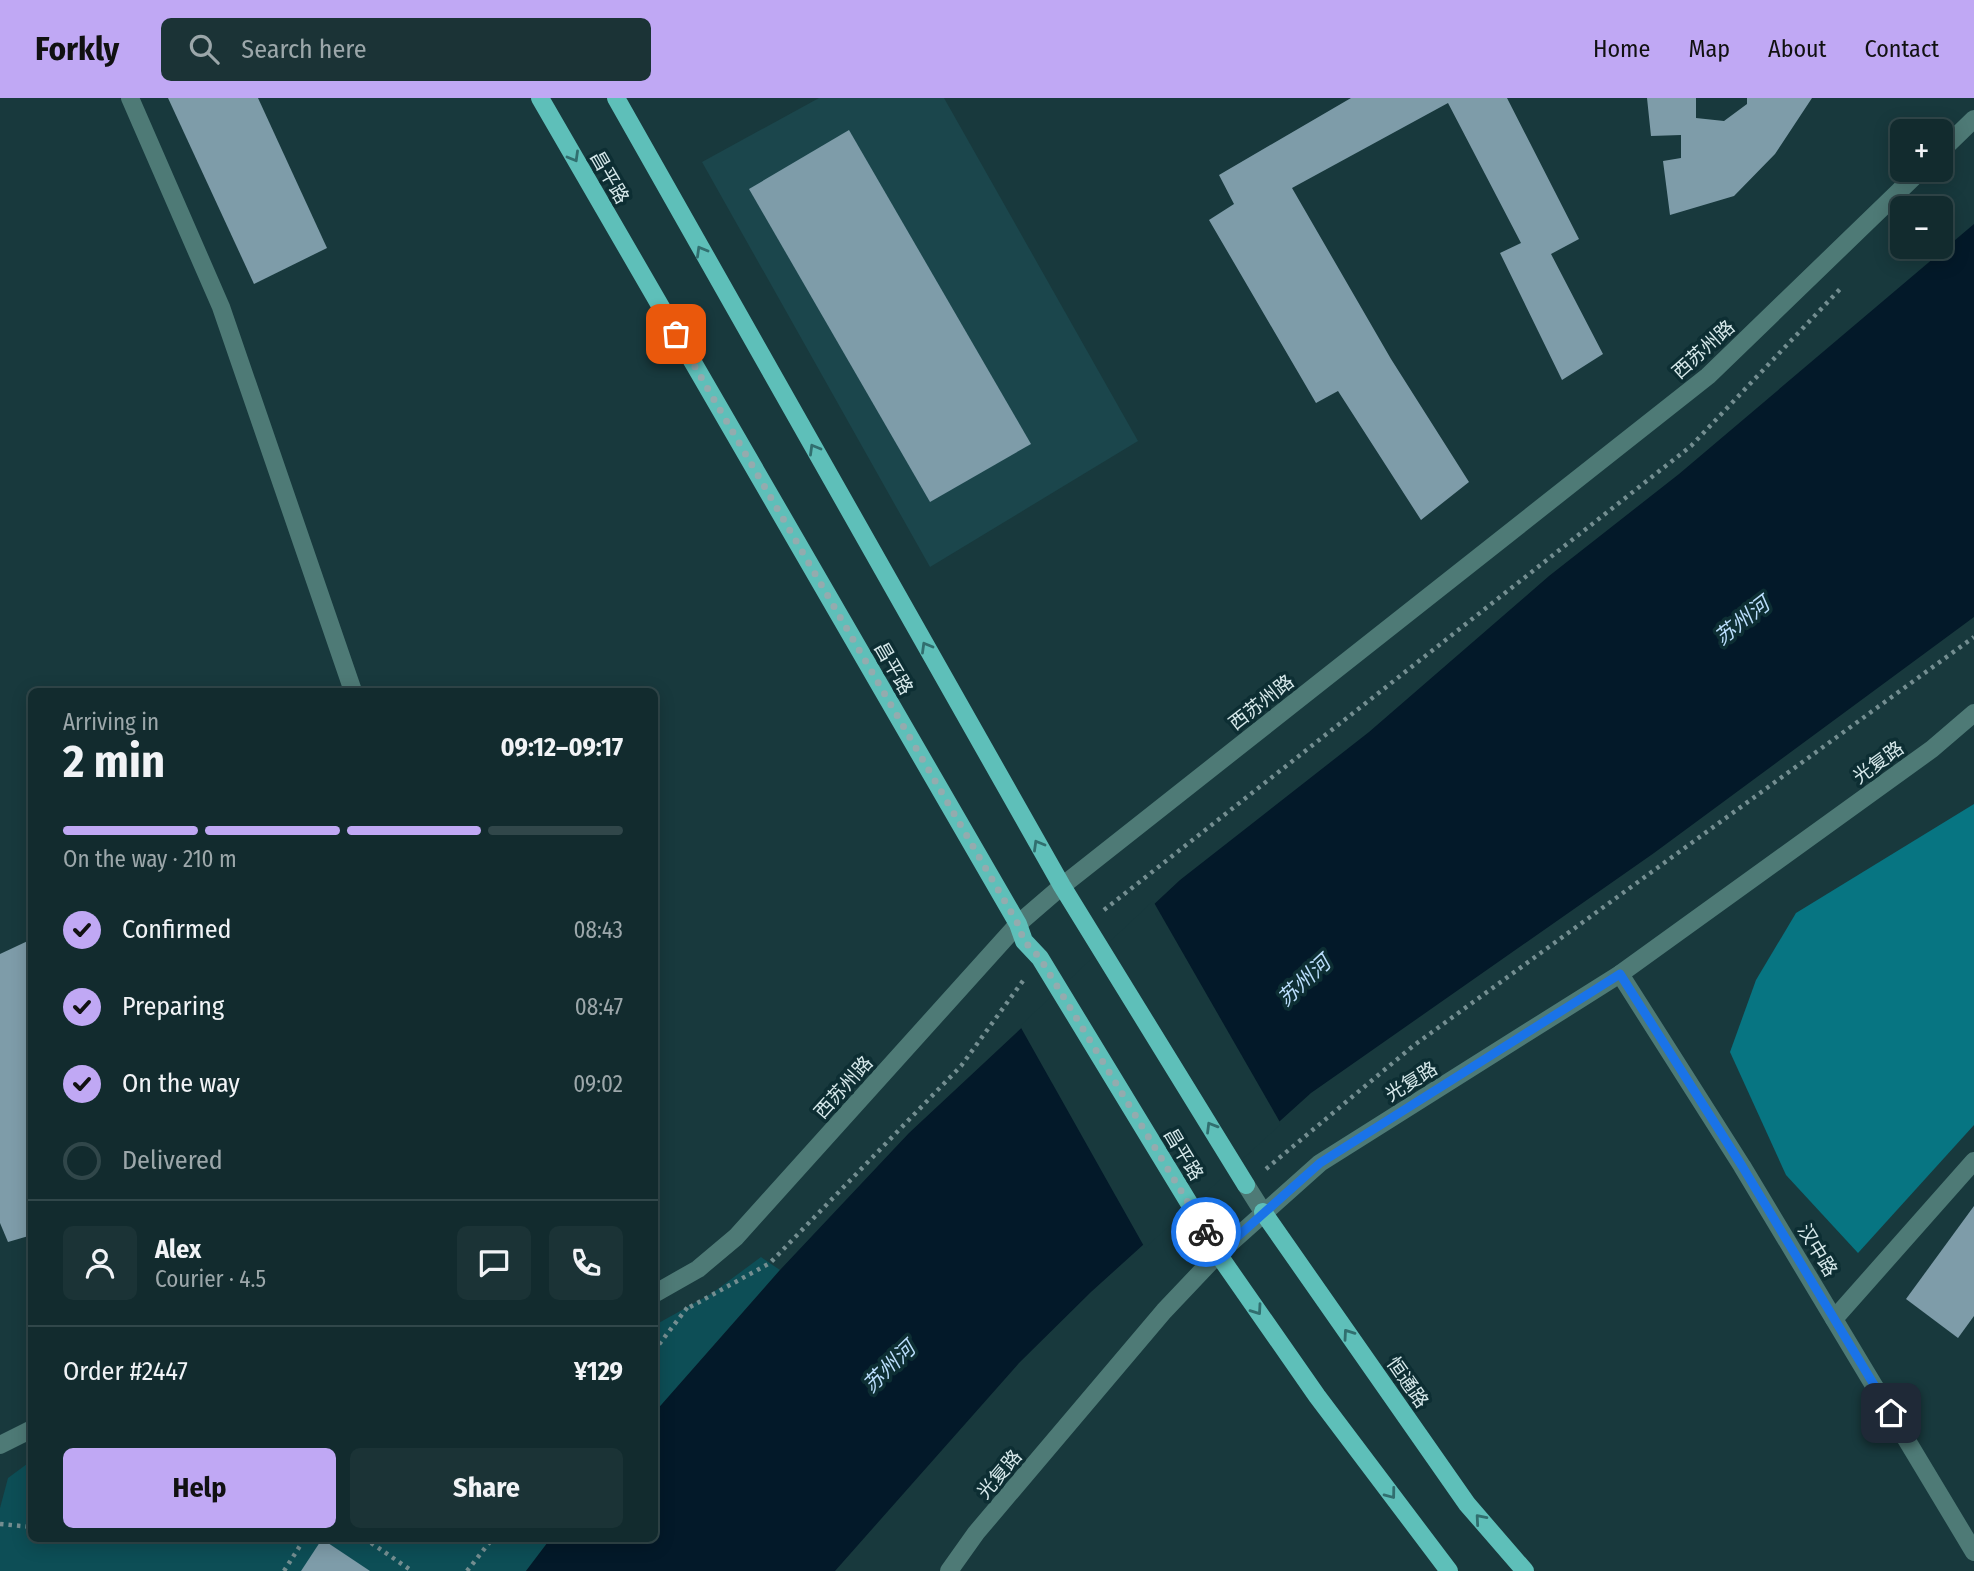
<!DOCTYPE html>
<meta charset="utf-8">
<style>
body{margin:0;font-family:"Fira Sans Condensed","Noto Sans SC",sans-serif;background:#1b3336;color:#f1f3f6;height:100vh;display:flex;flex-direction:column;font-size:26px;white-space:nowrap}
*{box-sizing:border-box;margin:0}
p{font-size:23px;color:#9ca7aa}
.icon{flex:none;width:38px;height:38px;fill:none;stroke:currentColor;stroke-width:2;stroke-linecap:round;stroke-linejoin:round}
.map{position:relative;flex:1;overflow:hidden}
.panel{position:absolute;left:28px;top:590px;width:630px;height:854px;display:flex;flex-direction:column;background:#122b2e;border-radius:10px;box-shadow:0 4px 18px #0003,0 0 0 2px #31474a}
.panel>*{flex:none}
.tools{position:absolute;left:1890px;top:21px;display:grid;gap:14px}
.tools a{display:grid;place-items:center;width:63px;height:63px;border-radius:10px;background:#122b2e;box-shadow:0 4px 18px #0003,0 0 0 2px #31474a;font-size:35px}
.pin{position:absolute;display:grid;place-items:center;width:60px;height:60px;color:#fff;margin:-30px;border-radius:14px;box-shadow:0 4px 10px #0006}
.courier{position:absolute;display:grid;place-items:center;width:70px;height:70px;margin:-35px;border:5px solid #1a73e8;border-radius:50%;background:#fff;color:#222;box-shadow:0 2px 9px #0007}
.headline em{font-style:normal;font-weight:700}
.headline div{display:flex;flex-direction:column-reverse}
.headline{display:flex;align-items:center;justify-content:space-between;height:119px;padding:0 35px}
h1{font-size:46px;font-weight:700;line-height:52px}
.bar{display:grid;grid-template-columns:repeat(4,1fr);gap:10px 7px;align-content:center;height:84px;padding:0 35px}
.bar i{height:9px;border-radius:5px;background:#31474a}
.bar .on{background:#c0a8f4}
.bar p{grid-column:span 4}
.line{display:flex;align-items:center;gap:18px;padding:0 35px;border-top:2px solid #31474a}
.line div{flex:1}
.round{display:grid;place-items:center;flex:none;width:74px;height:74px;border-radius:10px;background:#1b3336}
ol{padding:0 35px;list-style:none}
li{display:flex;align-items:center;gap:21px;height:77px}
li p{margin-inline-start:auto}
li .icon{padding:7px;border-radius:50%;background:#c0a8f4;color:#111;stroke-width:4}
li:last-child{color:#9ca7aa}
li i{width:38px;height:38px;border:4px solid #31474a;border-radius:50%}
.button{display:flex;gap:14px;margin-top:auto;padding:14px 35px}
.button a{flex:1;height:80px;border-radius:10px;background:#c0a8f4;color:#111;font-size:28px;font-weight:700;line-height:80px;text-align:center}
.button a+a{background:#1b3336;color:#f1f3f6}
header{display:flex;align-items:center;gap:42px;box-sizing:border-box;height:98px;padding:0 35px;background:#c0a8f4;color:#111}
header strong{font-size:33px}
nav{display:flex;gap:38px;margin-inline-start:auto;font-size:24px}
.search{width:490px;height:63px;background:#1b3336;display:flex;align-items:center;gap:18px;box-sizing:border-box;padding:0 24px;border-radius:10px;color:#9ca7aa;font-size:26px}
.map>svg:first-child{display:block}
.built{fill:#1b464c}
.green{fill:#0d4e56}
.forest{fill:#077582}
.water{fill:#031929}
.pier{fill:#18393d}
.building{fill:#7e9ca9}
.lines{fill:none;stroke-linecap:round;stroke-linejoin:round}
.path{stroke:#748e91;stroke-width:4.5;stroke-dasharray:3.5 5;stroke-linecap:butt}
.minor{stroke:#4e7a76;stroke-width:18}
.major{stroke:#5ebfb9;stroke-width:18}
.oneway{stroke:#316f6f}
.done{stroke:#94abae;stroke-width:7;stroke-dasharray:0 12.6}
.route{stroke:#1a73e8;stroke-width:9}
.labels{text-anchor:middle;stroke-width:7;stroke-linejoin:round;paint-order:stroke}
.street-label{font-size:19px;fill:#d7e9eb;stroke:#0d2e33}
.water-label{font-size:21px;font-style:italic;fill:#baddfb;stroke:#0d2e33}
</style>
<header>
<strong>Forkly</strong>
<div class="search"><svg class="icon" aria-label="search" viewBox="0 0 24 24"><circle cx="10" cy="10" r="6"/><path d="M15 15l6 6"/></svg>Search here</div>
<nav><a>Home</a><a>Map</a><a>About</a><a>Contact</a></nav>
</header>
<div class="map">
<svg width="1974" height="1473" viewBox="0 0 1974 1473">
<rect width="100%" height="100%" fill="#18393d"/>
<!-- built -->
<path class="built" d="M 819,0 L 944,0 L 1138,343 L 930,469 L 702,64 Z"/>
<!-- green -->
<g class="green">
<path d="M 761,1159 L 780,1172 L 655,1314 L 655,1227 L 711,1196 Z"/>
<path d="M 31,1363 L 32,1440 L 551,1440 L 526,1473 L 0,1473 L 0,1410 L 8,1380 Z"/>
</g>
<!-- forest -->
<path class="forest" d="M 1974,706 L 1974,1027 L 1858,1155 L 1786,1077 L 1730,954 L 1756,882 L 1796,815 Z"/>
<!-- water -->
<path class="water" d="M 1974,126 L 1974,519 L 1654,755 L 1311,995 L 1091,1194 L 1019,1265 L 835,1473 L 526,1473 L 551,1440 L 654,1440 L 655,1314 L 780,1172 L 909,1035 L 1180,782 L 1369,634 L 1549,478 L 1679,376 Z"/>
<!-- pier -->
<path class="pier" d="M 1153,803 L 1281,1026 L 1145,1150 L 1020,928 Z"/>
<!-- building -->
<g class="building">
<path d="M 168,0 L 258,0 L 327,150 L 254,186 Z"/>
<path d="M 1351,0 L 1507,0 L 1579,141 L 1551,156 L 1603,256 L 1562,282 L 1500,155 L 1521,145 L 1448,5 L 1292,90 L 1391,261 L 1469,384 L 1421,422 L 1338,293 L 1316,305 L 1209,122 L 1234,106 L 1219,77 Z"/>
<path d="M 1647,0 L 1696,0 L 1696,20 L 1724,23 L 1747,6 L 1747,0 L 1812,0 L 1775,56 L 1734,98 L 1670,117 L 1663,63 L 1681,60 L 1681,37 L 1651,38 Z"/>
<path d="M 849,32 L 1031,346 L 930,404 L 749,91 Z"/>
<path d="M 32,841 L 32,1137 L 8,1144 L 0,1125 L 0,856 Z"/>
<path d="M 1974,1108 L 1974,1218 L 1958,1240 L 1906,1201 Z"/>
<path d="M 322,1441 L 370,1473 L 301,1473 Z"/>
</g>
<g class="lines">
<!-- path -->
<g class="path">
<path d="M 1104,812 L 1691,348 L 1842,189"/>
<path d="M 1266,1071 L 1413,948 L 1974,539"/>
<path d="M 690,1209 L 770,1165 L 961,968 L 1025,880"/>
<path d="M 654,1253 L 690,1206"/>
<path d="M 0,1426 L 32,1429"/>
<path d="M 364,1440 L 412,1473"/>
<path d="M 284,1473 L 305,1440"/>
<path d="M 467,1473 L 493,1440"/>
</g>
<!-- minor -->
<g class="minor">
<path d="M 130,0 L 221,209 L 353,593"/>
<path d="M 1941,53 L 1974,21"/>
<path d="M 1620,876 L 1742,1068 L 1974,1454"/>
<path d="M 1246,1087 L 1263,1114"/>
<path d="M 1203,1128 L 1218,1156"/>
<path d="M 654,1196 L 698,1171 L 736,1139 L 1018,826 L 1062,788 L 1708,278 L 1921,72"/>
<path d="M 1834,1221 L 1974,1063"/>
<path d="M 0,1347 L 32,1331"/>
<path d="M 949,1473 L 976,1435 L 1164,1213 L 1218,1156 L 1320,1065 L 1620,876 L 1932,651 L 1974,615"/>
</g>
<!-- major -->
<g class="major">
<path d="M 540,0 L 1018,826 L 1024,843 L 1040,860 L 1203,1128"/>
<path d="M 616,0 L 1062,788 L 1246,1087"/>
<path d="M 1263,1114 L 1467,1406 L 1525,1473"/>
<path d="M 1218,1156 L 1317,1298 L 1449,1473"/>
</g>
</g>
<!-- one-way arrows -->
<defs><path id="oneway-chevron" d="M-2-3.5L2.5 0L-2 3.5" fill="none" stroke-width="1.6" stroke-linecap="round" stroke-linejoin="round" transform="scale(1.75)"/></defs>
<g class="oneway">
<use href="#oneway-chevron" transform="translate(574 59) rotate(60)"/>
<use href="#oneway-chevron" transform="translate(701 153) rotate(-120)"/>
<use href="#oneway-chevron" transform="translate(814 351) rotate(-120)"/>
<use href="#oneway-chevron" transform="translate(926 549) rotate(-120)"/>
<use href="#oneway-chevron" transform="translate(1038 747) rotate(-120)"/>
<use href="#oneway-chevron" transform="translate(1211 1029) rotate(-121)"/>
<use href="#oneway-chevron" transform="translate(1257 1212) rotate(55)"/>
<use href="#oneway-chevron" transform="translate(1348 1236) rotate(-125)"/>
<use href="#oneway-chevron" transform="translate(1391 1396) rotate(53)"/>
<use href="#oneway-chevron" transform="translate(1480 1421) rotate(-131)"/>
</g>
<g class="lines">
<!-- done -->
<path class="done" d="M 676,236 L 1018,826 L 1024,843 L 1040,860 L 1206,1134"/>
<!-- route -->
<path class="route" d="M 1206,1134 L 1218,1156 L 1320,1065 L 1620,876 L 1742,1068 L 1891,1315"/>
</g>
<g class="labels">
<!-- street labels -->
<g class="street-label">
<text transform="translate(610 79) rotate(60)" y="7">昌平路</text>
<text transform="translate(1703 251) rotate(-42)" y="7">西苏州路</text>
<text transform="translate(894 570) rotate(60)" y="7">昌平路</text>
<text transform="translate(1261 604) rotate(-38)" y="7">西苏州路</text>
<text transform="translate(1878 664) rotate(-36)" y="7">光复路</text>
<text transform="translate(1411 983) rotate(-32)" y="7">光复路</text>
<text transform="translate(843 989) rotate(-48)" y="7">西苏州路</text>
<text transform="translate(1184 1056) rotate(59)" y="7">昌平路</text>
<text transform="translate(1818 1152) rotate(59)" y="7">汉中路</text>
<text transform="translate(1408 1284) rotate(55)" y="7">恒通路</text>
<text transform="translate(999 1376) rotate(-50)" y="7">光复路</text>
</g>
<!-- water labels -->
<g class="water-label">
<text transform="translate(1742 523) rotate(-38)" y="7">苏州河</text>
<text transform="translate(1304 883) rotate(-43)" y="7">苏州河</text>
<text transform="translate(889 1269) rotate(-44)" y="7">苏州河</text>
</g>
</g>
</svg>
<div class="tools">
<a>+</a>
<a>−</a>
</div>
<div class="pin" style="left:676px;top:236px;background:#ea580c"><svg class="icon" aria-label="bag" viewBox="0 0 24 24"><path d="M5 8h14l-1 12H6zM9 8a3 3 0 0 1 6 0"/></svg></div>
<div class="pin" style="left:1891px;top:1315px;background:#1f2937"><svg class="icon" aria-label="home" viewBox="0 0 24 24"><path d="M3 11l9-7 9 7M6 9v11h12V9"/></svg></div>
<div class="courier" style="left:1206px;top:1134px"><svg class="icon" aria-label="bike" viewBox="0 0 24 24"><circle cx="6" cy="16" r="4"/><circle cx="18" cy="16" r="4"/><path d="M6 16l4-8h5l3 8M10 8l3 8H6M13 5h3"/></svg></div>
<section class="panel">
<div class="headline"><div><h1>2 min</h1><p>Arriving in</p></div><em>09:12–09:17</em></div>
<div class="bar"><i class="on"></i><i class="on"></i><i class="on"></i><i></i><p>On the way · 210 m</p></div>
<ol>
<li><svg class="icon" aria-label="check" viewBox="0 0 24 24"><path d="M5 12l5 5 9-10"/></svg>Confirmed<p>08:43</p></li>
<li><svg class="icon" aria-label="check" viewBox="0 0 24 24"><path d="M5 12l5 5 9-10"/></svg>Preparing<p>08:47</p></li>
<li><svg class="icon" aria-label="check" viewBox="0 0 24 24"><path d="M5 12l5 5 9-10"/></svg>On the way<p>09:02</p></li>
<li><i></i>Delivered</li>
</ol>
<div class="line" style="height:126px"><a class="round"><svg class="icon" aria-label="person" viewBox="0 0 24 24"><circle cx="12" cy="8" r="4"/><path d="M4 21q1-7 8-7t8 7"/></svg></a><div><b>Alex</b><p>Courier · 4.5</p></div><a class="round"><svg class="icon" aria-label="chat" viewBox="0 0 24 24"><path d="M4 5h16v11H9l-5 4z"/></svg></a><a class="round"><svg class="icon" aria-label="phone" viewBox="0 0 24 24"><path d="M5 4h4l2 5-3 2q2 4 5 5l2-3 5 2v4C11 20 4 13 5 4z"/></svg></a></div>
<div class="line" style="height:91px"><div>Order #2447</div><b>¥129</b></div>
<div class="button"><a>Help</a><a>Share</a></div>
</section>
</div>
